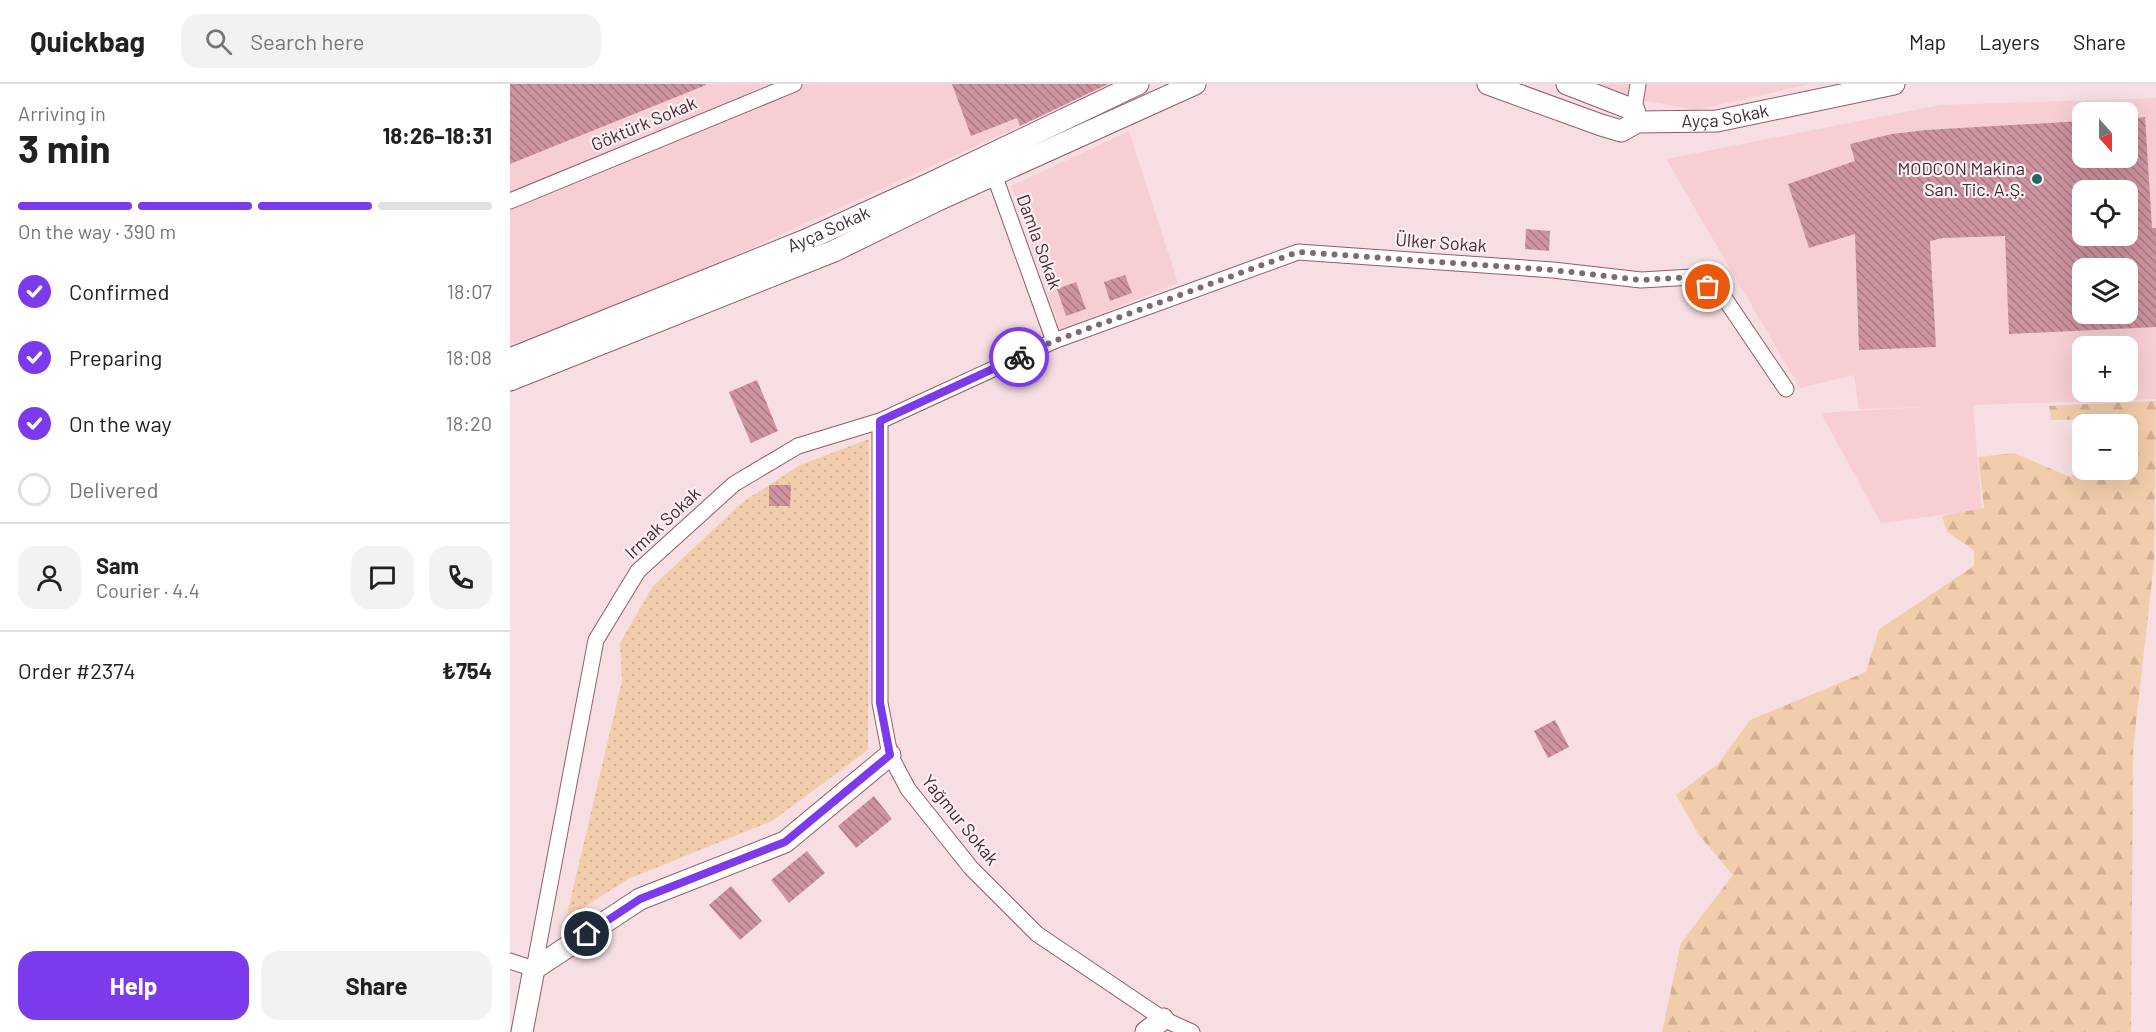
<!DOCTYPE html>
<meta charset="utf-8">
<style>
body{margin:0;font-family:Barlow,sans-serif;background:#f2f2f2;color:#202124;height:100vh;display:flex;flex-direction:column;font-size:22px;white-space:nowrap}
*{box-sizing:border-box;margin:0}
p{font-size:20px;color:#757577}
.icon{flex:none;width:33px;height:33px;fill:none;stroke:currentColor;stroke-width:2;stroke-linecap:round;stroke-linejoin:round}
.map{position:relative;flex:1;overflow:hidden}
.sheet{display:flex;flex-direction:column;background:#fff;width:510px}
.sheet>*{flex:none}
.needle{width:39px;rotate:159deg}
.controls{position:absolute;left:1562px;top:18px;display:grid;gap:12px}
.controls a{display:grid;place-items:center;width:66px;height:66px;border-radius:12px;background:#fff;box-shadow:0 6px 24px #0002;font-size:30px}
.pin{position:absolute;display:grid;place-items:center;width:51px;height:51px;color:#fff;margin:-26px;border:3px solid #fff;border-radius:50%;box-shadow:0 2px 6px #0007}
.courier{position:absolute;display:grid;place-items:center;width:60px;height:60px;margin:-30px;border:4px solid #7c3aed;border-radius:50%;background:#fff;color:#222;box-shadow:0 2px 8px #0007}
.overview em{font-style:normal;font-weight:700}
.overview div{display:flex;flex-direction:column-reverse}
.overview{display:flex;align-items:center;justify-content:space-between;height:102px;padding:0 18px}
h1{font-size:39px;font-weight:700;line-height:45px}
.bar{display:grid;grid-template-columns:repeat(4,1fr);gap:9px 6px;align-content:center;height:72px;padding:0 18px}
.bar i{height:8px;border-radius:4px;background:#e0e0e0}
.bar .on{background:#7c3aed}
.bar p{grid-column:span 4}
.line{display:flex;align-items:center;gap:15px;padding:0 18px;border-top:2px solid #e0e0e0}
.line div{flex:1}
.round{display:grid;place-items:center;flex:none;width:63px;height:63px;border-radius:18px;background:#f2f2f2}
ol{padding:0 18px;list-style:none}
li{display:flex;align-items:center;gap:18px;height:66px}
li p{margin-inline-start:auto}
li .icon{padding:6px;border-radius:50%;background:#7c3aed;color:#fff;stroke-width:4}
li:last-child{color:#757577}
li i{width:33px;height:33px;border:3px solid #e0e0e0;border-radius:50%}
.cta{display:flex;gap:12px;margin-top:auto;padding:12px 18px}
.cta a{flex:1;height:69px;border-radius:18px;background:#7c3aed;color:#fff;font-size:24px;font-weight:700;line-height:69px;text-align:center}
.cta a+a{background:#f2f2f2;color:#202124}
header{display:flex;align-items:center;gap:36px;box-sizing:border-box;height:84px;padding:0 30px;background:#fff;border-bottom:2px solid #e0e0e0}
header strong{font-size:28px}
nav{display:flex;gap:33px;margin-inline-start:auto;font-size:21px}
.search{width:420px;height:54px;background:#f2f2f2;display:flex;align-items:center;gap:15px;box-sizing:border-box;padding:0 21px;border-radius:18px;color:#757577;font-size:22px}
main{display:flex;flex:1;min-height:0}
.map>svg:first-child{display:block}
.built{fill:#f8ced5;fill-rule:evenodd}
.grass{fill:url(#grass-dots)}
.forest{fill:url(#forest-firs)}
.building{fill:url(#building-back-hatch);fill-rule:evenodd}
.lines{fill:none;stroke-linecap:round;stroke-linejoin:round}
.street-casing{stroke:#915c68;stroke-width:17}
.secondary-casing{stroke:#915c68;stroke-width:23}
.street{stroke:#fff;stroke-width:15}
.secondary{stroke:#fff;stroke-width:21}
.done{stroke:#816a6e;stroke-width:6;stroke-dasharray:0 10.8}
.route{stroke:#7c3aed;stroke-width:8}
.poi-dot{fill:#206a62;stroke:#fceff1;stroke-width:2}
.labels{text-anchor:middle;stroke-width:4.5;stroke-linejoin:round;paint-order:stroke}
.street-label{font-size:18px;fill:#422b30;stroke:#fceff1}
.poi-label{font-size:18px;fill:#422b30;stroke:#fceff1;text-anchor:end}
</style>
<header>
<strong>Quickbag</strong>
<div class="search"><svg class="icon" aria-label="search" viewBox="0 0 24 24"><circle cx="10" cy="10" r="6"/><path d="M15 15l6 6"/></svg>Search here</div>
<nav><a>Map</a><a>Layers</a><a>Share</a></nav>
</header>
<main>
<section class="sheet">
<div class="overview"><div><h1>3 min</h1><p>Arriving in</p></div><em>18:26–18:31</em></div>
<div class="bar"><i class="on"></i><i class="on"></i><i class="on"></i><i></i><p>On the way · 390 m</p></div>
<ol>
<li><svg class="icon" aria-label="check" viewBox="0 0 24 24"><path d="M5 12l5 5 9-10"/></svg>Confirmed<p>18:07</p></li>
<li><svg class="icon" aria-label="check" viewBox="0 0 24 24"><path d="M5 12l5 5 9-10"/></svg>Preparing<p>18:08</p></li>
<li><svg class="icon" aria-label="check" viewBox="0 0 24 24"><path d="M5 12l5 5 9-10"/></svg>On the way<p>18:20</p></li>
<li><i></i>Delivered</li>
</ol>
<div class="line" style="height:108px"><a class="round"><svg class="icon" aria-label="person" viewBox="0 0 24 24"><circle cx="12" cy="8" r="4"/><path d="M4 21q1-7 8-7t8 7"/></svg></a><div><b>Sam</b><p>Courier · 4.4</p></div><a class="round"><svg class="icon" aria-label="chat" viewBox="0 0 24 24"><path d="M4 5h16v11H9l-5 4z"/></svg></a><a class="round"><svg class="icon" aria-label="phone" viewBox="0 0 24 24"><path d="M5 4h4l2 5-3 2q2 4 5 5l2-3 5 2v4C11 20 4 13 5 4z"/></svg></a></div>
<div class="line" style="height:78px"><div>Order #2374</div><b>₺754</b></div>
<div class="cta"><a>Help</a><a>Share</a></div>
</section>
<div class="map">
<svg width="1646" height="948" viewBox="0 0 1646 948">
<defs>
<pattern id="grass-dots" width="8" height="8" patternUnits="userSpaceOnUse" patternTransform="scale(1.5)"><rect width="8" height="8" fill="#f2cdab"/><path d="M2 2h.1M6 6h.1" fill="none" stroke="#d1b093" stroke-width="1.8" stroke-linecap="round"/></pattern>
<pattern id="forest-firs" width="22" height="20" patternUnits="userSpaceOnUse" patternTransform="scale(1.5)"><rect width="22" height="20" fill="#f2cdab"/><path d="M5 1l3.5 6h-7zM16 11l3.5 6h-7z" fill="#d1b093"/></pattern>
<pattern id="building-back-hatch" width="6" height="6" patternUnits="userSpaceOnUse" patternTransform="scale(1.5)"><rect width="6" height="6" fill="#cd939f"/><path d="M-1 5l2 2M0 0l6 6M5-1l2 2" fill="none" stroke="#a87882"/></pattern>
</defs>
<rect width="100%" height="100%" fill="#f7dee2"/>
<!-- built -->
<g class="built">
<path d="M 0,0 L 603,0 L 175,194 L 0,261 Z"/>
<path d="M 1069,0 L 1300,0 L 1187,26 L 1091,9 Z"/>
<path d="M 1646,14 L 1646,315 L 1463,321 L 1472,426 L 1371,439 L 1311,329 L 1415,323 L 1349,325 L 1344,291 L 1290,304 L 1156,75 L 1430,21 ZM 1572,28 L 1617,28 L 1617,74 L 1572,74 ZM 1572,106 L 1617,106 L 1617,152 L 1572,152 ZM 1572,184 L 1617,184 L 1617,230 L 1572,230 ZM 1572,262 L 1617,262 L 1617,308 L 1572,308 Z"/>
<path d="M 619,47 L 668,199 L 550,246 L 501,102 Z"/>
</g>
<!-- grass -->
<path class="grass" d="M 359,355 L 358,666 L 262,737 L 118,795 L 56,835 L 112,597 L 110,559 L 143,502 L 234,417 L 290,381 Z"/>
<!-- forest -->
<path class="forest" d="M 1646,317 L 1644,478 L 1623,665 L 1621,948 L 1152,948 L 1171,859 L 1223,791 L 1189,751 L 1166,711 L 1208,680 L 1240,636 L 1356,588 L 1369,545 L 1464,482 L 1464,466 L 1437,448 L 1432,432 L 1474,424 L 1468,373 L 1504,369 L 1560,393 L 1572,385 L 1617,386 L 1617,358 L 1624,353 L 1620,334 L 1541,336 L 1539,322 Z"/>
<!-- building -->
<g class="building">
<path d="M 0,0 L 196,0 L 196,1 L 0,80 Z"/>
<path d="M 442,0 L 598,0 L 510,42 L 507,34 L 461,52 Z"/>
<path d="M 1635,33 L 1642,144 L 1646,144 L 1646,243 L 1499,250 L 1495,152 L 1433,154 L 1420,157 L 1426,263 L 1349,266 L 1345,150 L 1299,164 L 1278,100 L 1345,77 L 1340,60 L 1382,50 L 1416,46 L 1572,37 L 1572,74 L 1617,74 L 1617,35 ZM 1572,106 L 1617,106 L 1617,152 L 1572,152 ZM 1572,184 L 1617,184 L 1617,230 L 1572,230 Z"/>
<path d="M 1016,145 L 1040,147 L 1039,167 L 1015,165 Z"/>
<path d="M 615,191 L 622,209 L 600,217 L 594,198 Z"/>
<path d="M 566,198 L 576,225 L 556,232 L 547,205 Z"/>
<path d="M 247,296 L 268,347 L 241,359 L 219,308 Z"/>
<path d="M 259,401 L 281,401 L 280,422 L 259,422 Z"/>
<path d="M 1045,636 L 1059,663 L 1038,674 L 1024,647 Z"/>
<path d="M 364,712 L 382,735 L 346,764 L 328,742 Z"/>
<path d="M 297,767 L 315,789 L 279,819 L 261,796 Z"/>
<path d="M 221,802 L 252,837 L 230,856 L 199,821 Z"/>
</g>
<g class="lines">
<!-- street casing -->
<g class="street-casing">
<g id="street">
<path d="M 1124,26 L 1128,0"/>
<path d="M 481,82 L 544,257"/>
<path d="M 0,117 L 284,0"/>
<path d="M 370,337 L 370,619 L 380,671 L 398,705 L 461,784 L 527,850 L 653,935 L 682,948"/>
<path d="M 0,877 L 24,885 L 86,556 L 128,487 L 224,400 L 288,362 L 370,337 L 544,257 L 788,168 L 1043,186 L 1131,196 L 1183,193 L 1213,212 L 1276,305"/>
</g>
</g>
<!-- secondary casing -->
<g class="secondary-casing">
<g id="secondary">
<path id="s1" d="M 978,0 L 1091,41 L 1111,47 L 1127,38 L 1207,37 L 1384,0"/>
<path d="M 1057,0 L 1124,26 L 1127,38"/>
<path id="s2" d="M 0,275 L 296,156 L 419,100 L 628,0"/>
<path d="M 0,296 L 324,167 L 428,116 L 685,0"/>
<path d="M 12,948 L 24,885 L 130,815 L 275,758 L 380,671"/>
<path d="M 636,948 L 653,935"/>
</g>
</g>
<!-- street -->
<use href="#street" class="street"/>
<!-- secondary -->
<use href="#secondary" class="secondary"/>
</g>
<g class="lines">
<!-- done -->
<path class="done" d="M 509,273 L 544,257 L 788,168 L 1043,186 L 1131,196 L 1183,193 L 1198,203"/>
<!-- route -->
<path class="route" d="M 77,850 L 130,815 L 275,758 L 380,671 L 370,619 L 370,337 L 509,273"/>
</g>
<!-- markers -->
<circle class="poi-dot" cx="1527" cy="95" r="6"/>
<g class="labels">
<!-- street labels -->
<g class="street-label">
<text dy="6" stroke="none"><textPath href="#s1" startOffset="248">Ayça Sokak</textPath></text>
<text transform="translate(134 40) rotate(-23)" y="6">Göktürk Sokak</text>
<text dy="6" stroke="none"><textPath href="#s2" startOffset="344">Ayça Sokak</textPath></text>
<text transform="translate(529 158) rotate(70)" y="6">Damla Sokak</text>
<text transform="translate(931 159) rotate(4)" y="6">Ülker Sokak</text>
<text transform="translate(153 439) rotate(-43)" y="6">Irmak Sokak</text>
<text transform="translate(450 736) rotate(51)" y="6">Yağmur Sokak</text>
</g>
<!-- poi labels -->
<g class="poi-label">
<text x="1515" y="91">MODCON Makina<tspan x="1515" dy="21">San. Tic. A.Ş.</tspan></text>
</g>
</g>
</svg>
<div class="controls">
<a><svg class="needle" viewBox="-14 -14 28 28"><path d="M0-13l5 13h-10z" fill="#e53935"/><path d="M0 13l5-13h-10z" fill="#757577"/></svg></a>
<a><svg class="icon" aria-label="locate" viewBox="0 0 24 24"><circle cx="12" cy="12" r="6"/><path d="M12 2v4M12 18v4M2 12h4M18 12h4"/></svg></a>
<a><svg class="icon" aria-label="layers" viewBox="0 0 24 24"><path d="M12 4l9 5-9 5-9-5zM3 14l9 5 9-5"/></svg></a>
<a>+</a>
<a>−</a>
</div>
<div class="pin" style="left:1198px;top:203px;background:#ea580c"><svg class="icon" aria-label="bag" viewBox="0 0 24 24"><path d="M5 8h14l-1 12H6zM9 8a3 3 0 0 1 6 0"/></svg></div>
<div class="pin" style="left:77px;top:850px;background:#1f2937"><svg class="icon" aria-label="home" viewBox="0 0 24 24"><path d="M3 11l9-7 9 7M6 9v11h12V9"/></svg></div>
<div class="courier" style="left:509px;top:273px"><svg class="icon" aria-label="bike" viewBox="0 0 24 24"><circle cx="6" cy="16" r="4"/><circle cx="18" cy="16" r="4"/><path d="M6 16l4-8h5l3 8M10 8l3 8H6M13 5h3"/></svg></div>
</div>
</main>
